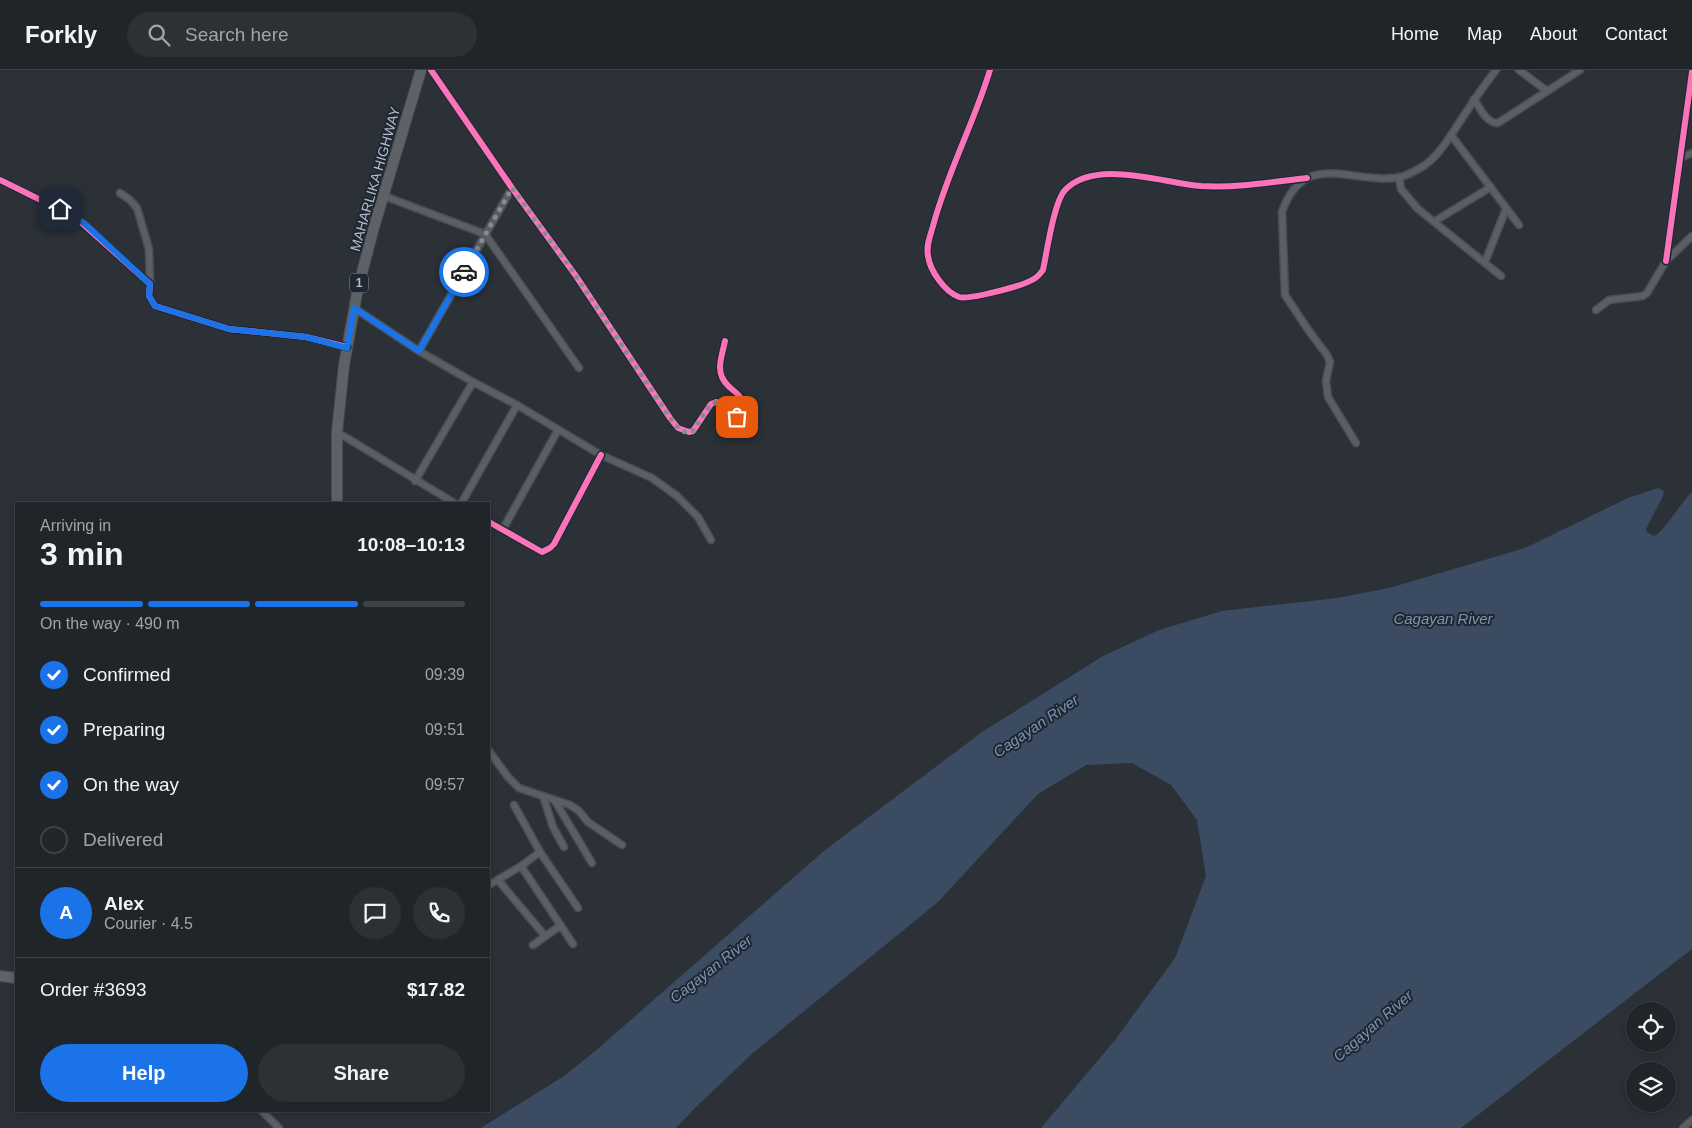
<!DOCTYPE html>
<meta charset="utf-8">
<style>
body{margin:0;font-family:Helvetica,sans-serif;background:#2d3135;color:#f1f3f6;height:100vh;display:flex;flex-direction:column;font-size:19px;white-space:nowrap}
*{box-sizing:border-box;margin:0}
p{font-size:16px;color:#a2a5a8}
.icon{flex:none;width:28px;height:28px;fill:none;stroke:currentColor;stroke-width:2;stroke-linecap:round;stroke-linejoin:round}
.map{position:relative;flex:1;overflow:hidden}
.sheet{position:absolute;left:15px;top:432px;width:475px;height:610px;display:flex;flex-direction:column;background:#202529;border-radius:0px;box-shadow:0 2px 8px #0003,0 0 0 1px #3d4246}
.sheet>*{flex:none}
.fabs{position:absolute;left:1626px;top:932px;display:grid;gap:10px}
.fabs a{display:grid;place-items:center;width:50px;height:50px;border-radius:50%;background:#202529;box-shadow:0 2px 8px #0003,0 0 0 1px #3d4246;font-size:25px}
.pin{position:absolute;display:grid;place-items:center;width:42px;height:42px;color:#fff;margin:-21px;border-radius:10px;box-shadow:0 2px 8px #0006}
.courier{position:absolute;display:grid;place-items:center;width:50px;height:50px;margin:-25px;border:4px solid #1a73e8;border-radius:50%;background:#fff;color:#222;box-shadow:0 1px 6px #0007}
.summary em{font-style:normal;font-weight:700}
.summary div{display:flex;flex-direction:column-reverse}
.summary{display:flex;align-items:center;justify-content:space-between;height:85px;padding:0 25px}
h1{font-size:32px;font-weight:700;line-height:38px}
.bar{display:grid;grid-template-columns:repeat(4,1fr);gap:8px 5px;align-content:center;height:60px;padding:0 25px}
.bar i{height:6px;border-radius:4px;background:#3d4246}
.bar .active{background:#1a73e8}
.bar p{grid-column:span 4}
.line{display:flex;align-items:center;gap:12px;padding:0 25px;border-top:1px solid #3d4246}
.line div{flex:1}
.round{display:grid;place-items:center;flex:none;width:52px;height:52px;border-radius:26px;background:#2d3135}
ol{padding:0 25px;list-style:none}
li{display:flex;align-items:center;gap:15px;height:55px}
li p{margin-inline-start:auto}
li .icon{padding:5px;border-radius:50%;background:#1a73e8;color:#fff;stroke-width:4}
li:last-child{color:#a2a5a8}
li i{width:28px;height:28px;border:2px solid #3d4246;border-radius:50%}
.action{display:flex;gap:10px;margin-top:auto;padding:10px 25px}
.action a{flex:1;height:58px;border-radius:30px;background:#1a73e8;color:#fff;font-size:20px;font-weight:700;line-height:58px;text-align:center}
.action a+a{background:#2d3135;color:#f1f3f6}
header{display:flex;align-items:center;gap:30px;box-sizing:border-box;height:70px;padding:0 25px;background:#202529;border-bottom:1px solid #3d4246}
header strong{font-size:24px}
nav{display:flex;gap:28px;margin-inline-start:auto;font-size:18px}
.search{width:350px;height:45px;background:#2d3135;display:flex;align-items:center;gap:12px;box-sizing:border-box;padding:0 18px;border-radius:28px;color:#a2a5a8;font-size:19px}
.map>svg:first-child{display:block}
.water{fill:#3a4b62}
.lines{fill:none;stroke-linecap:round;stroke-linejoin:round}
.minor-casing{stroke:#484d52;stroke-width:9}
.trunk-casing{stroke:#484d53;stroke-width:12}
.minor{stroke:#5b5f65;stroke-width:6}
.trunk{stroke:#5e6266;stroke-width:10}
.cycleway-casing{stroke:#1e2732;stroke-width:9}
.cycleway{stroke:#fb73b8;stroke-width:6}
.done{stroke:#858c95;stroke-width:5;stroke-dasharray:0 9}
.route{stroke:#1a73e8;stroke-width:6}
.labels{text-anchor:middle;stroke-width:4;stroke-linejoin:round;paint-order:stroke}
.shield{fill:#1e2732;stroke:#88909b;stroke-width:1}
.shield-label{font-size:12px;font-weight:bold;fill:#b5bdc8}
.street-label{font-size:14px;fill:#b5bdc8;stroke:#1e2732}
.water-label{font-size:15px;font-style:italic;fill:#7d94af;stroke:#1e2732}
</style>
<header>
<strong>Forkly</strong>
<div class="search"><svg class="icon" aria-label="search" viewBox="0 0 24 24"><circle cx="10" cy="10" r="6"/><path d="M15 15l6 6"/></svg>Search here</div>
<nav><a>Home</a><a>Map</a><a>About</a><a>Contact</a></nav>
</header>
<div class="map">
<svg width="1692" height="1058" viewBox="0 0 1692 1058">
<rect width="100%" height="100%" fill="#2b3137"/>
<!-- water -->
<path class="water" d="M 1658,418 L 1664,421 L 1663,426 L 1646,459 L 1647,462 L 1654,466 C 1664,462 1681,432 1692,422 L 1692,879 L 1461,1058 L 1041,1058 L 1115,970 L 1175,888 L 1206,806 L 1197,750 L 1171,715 L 1132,693 L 1086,695 L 1038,724 L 938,832 L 754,982 L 696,1037 L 676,1058 L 481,1058 L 564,1006 L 594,982 L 825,780 L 982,662 L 1103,586 L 1159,560 L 1222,541 L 1337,528 L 1389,518 L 1525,478 L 1628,428 Z"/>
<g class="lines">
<!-- minor casing -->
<g class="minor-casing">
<g id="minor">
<path d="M 431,0 L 512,118 L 576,206 L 670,348 L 678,358 L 689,362 L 693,361 L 711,334 L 716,332 C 728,335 732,344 741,350 L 744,347 C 747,320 729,324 722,307 C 717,297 723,282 725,271"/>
<path d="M 990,0 C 974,53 947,103 933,156 C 930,166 926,176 928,186 C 930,201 945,222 959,227 C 969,230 1022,216 1032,210 C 1037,208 1040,204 1043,200 C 1047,181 1054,132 1065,120 C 1095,88 1163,113 1201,116 C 1237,118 1272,112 1307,108"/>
<path d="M 1519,0 L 1547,21"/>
<path d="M 1474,29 C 1480,38 1486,53 1498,53 L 1580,0"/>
<path d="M 1451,65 L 1519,155"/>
<path d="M 1680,88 L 1692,83"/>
<path d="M 1399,107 L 1401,119 L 1418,139 L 1501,206"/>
<path d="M 0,110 L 75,147 L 150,214 L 149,226 L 155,236 L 229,259 L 306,267 L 347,277"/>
<path d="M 120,123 L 130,130 L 137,138 L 149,179 L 150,214"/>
<path d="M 384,126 L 485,164 L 579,298"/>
<path d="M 1435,151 L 1491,117"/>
<path d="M 1666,191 L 1692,2"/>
<path d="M 1485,192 L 1506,139"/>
<path d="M 354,238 L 419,281 L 473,312 L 517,335 L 601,385 L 652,408 L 677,426 L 698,447 L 711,470"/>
<path d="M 1596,240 L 1609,230 L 1643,226 L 1647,223 L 1666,191 L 1692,166"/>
<path d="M 419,281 L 512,118"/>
<path d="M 337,362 L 456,434"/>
<path d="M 1356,373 L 1328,327 L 1326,311 L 1330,292 L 1327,285 L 1309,261 L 1285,225 L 1282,142 C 1304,77 1355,116 1401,107 C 1408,105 1415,101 1422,97 C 1441,86 1456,56 1469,38 C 1477,25 1487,12 1496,0"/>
<path d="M 415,411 L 473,312"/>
<path d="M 461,434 L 517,335"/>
<path d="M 489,452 L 542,482 L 550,478 L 554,474 L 601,385"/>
<path d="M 503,459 L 558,360"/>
<path d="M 489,681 L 508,707 L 519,718 L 570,735 L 579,741 L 588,752 L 622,775"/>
<path d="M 543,726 L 553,757 L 564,777"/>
<path d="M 555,731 L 592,793"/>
<path d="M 514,735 L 540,782 L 578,838"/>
<path d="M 521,796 L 573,874"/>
<path d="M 498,810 L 545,866"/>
<path d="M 489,815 L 521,796 L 540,782"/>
<path d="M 533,875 L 560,856"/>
<path d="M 262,1041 L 279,1058"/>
<path d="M 1683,1058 L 1692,1050"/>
</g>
</g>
<!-- trunk casing -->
<g class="trunk-casing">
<g id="trunk">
<path d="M 337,434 L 337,362 L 344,295 L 358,218 L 374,157 L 421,0"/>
<path d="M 0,906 L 16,908"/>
</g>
</g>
<!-- minor -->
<use href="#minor" class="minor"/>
<!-- trunk -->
<use href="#trunk" class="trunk"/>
<!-- cycleway casing -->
<g class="cycleway-casing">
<g id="cycleway">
<path d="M 431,0 L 512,118 L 576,206 L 670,348 L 678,358 L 689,362 L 693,361 L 711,334 L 716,332 C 728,335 732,344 741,350 L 744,347 C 747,320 729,324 722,307 C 717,297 723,282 725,271"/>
<path d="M 990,0 C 974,53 947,103 933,156 C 930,166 926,176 928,186 C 930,201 945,222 959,227 C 969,230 1022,216 1032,210 C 1037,208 1040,204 1043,200 C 1047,181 1054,132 1065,120 C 1095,88 1163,113 1201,116 C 1237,118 1272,112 1307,108"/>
<path d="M 0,110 L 75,147 L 150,214 L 149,226 L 155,236 L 229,259 L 306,267 L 347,277"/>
<path d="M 1666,191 L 1692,2"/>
<path d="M 489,452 L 542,482 L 550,478 L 554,474 L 601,385"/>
</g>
</g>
<!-- cycleway -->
<use href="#cycleway" class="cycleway"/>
</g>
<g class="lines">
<!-- done -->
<path class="done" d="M 464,202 L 512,118 L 576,206 L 670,348 C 676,355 683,366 693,361 C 701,351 705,337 716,332 L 727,336 L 737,347"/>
<!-- route -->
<path class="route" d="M 60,139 L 84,153 L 150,214 L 149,226 L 155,236 L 229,259 L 306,267 L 347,278 L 354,238 L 419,281 L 464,202"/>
</g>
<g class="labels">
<!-- shield labels -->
<rect class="shield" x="350" y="203.5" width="18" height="19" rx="4"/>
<g class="shield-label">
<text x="359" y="217">1</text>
</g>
<!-- street labels -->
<g class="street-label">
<text transform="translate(375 109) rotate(-74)" y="5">MAHARLIKA HIGHWAY</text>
</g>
<!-- water labels -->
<g class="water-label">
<text x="1443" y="554">Cagayan River</text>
<text transform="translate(1036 656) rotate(-34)" y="5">Cagayan River</text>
<text transform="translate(711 899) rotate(-38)" y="5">Cagayan River</text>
<text transform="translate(1373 956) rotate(-41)" y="5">Cagayan River</text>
</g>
</g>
</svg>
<div class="fabs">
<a><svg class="icon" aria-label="locate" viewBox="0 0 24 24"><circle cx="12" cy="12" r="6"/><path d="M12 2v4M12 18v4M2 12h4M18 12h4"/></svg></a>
<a><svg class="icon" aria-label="layers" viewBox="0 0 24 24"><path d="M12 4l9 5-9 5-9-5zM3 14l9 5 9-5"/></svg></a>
</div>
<div class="pin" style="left:737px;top:347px;background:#ea580c"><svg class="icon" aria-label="bag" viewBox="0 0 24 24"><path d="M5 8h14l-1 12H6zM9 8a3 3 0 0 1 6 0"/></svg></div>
<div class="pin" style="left:60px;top:139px;background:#1f2937"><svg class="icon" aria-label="home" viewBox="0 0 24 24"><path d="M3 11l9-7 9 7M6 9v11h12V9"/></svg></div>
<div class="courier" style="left:464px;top:202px"><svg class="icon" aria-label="car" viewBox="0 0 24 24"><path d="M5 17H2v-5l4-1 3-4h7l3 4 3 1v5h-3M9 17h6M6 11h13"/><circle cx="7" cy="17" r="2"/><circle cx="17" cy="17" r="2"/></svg></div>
<section class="sheet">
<div class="summary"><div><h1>3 min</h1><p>Arriving in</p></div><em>10:08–10:13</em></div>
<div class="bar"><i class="active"></i><i class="active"></i><i class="active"></i><i></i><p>On the way · 490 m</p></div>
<ol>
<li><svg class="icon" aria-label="check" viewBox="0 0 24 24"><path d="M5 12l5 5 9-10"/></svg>Confirmed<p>09:39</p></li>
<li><svg class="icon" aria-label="check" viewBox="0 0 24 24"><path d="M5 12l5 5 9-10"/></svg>Preparing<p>09:51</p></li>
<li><svg class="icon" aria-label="check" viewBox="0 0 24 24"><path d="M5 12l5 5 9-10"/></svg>On the way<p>09:57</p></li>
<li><i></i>Delivered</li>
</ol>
<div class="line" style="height:90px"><b class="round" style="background:#1a73e8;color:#fff">A</b><div><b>Alex</b><p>Courier · 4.5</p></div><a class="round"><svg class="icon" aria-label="chat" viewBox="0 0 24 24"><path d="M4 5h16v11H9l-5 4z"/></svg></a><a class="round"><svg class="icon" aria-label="phone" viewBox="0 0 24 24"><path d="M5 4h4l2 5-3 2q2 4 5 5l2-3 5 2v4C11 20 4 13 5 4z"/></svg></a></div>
<div class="line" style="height:65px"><div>Order #3693</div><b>$17.82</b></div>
<div class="action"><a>Help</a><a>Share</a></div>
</section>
</div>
